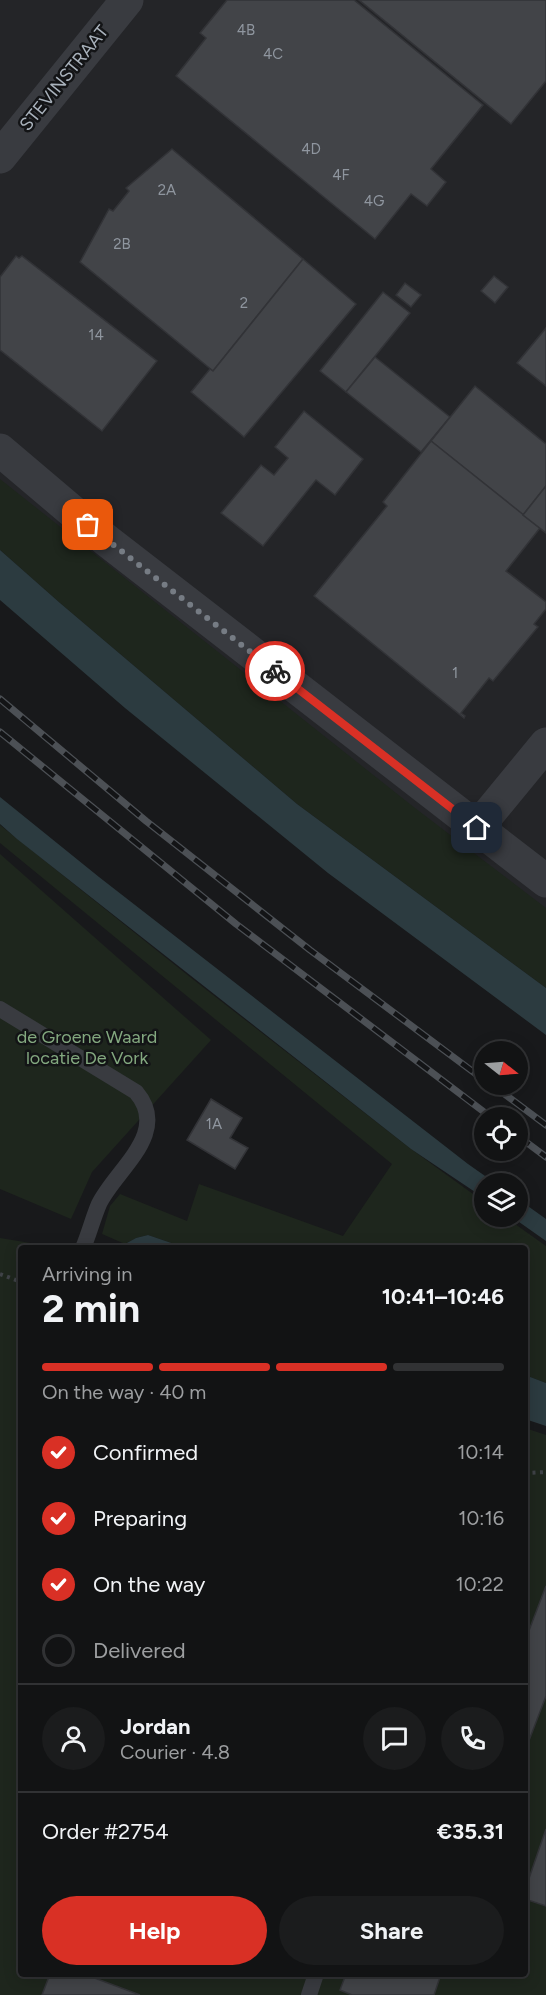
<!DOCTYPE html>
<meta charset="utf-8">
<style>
body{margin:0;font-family:Figtree,sans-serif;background:#1b1c1d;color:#f1f3f6;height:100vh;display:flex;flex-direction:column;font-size:22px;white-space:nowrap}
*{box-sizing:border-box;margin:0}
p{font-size:20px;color:#9c9ea0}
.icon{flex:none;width:33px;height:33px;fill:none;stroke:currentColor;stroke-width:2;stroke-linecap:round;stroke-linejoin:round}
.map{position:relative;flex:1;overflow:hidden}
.side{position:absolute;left:18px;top:1245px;width:510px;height:732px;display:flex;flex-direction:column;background:#121314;border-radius:6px;box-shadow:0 3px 15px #0003,0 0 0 2px #313234}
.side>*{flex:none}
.needle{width:39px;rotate:107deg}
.controls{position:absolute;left:474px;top:1041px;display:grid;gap:12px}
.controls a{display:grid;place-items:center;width:54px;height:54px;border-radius:50%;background:#121314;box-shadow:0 3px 15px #0003,0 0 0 2px #313234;font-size:30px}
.pin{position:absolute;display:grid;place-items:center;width:51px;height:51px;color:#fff;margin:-26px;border-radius:12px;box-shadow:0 3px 9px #0006}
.courier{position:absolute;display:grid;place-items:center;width:60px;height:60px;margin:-30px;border:4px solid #d93025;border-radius:50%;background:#fff;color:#222;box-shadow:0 2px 8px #0007}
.head em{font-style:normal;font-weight:700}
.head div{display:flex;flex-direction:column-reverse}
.head{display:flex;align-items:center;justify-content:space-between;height:102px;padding:0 24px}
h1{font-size:39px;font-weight:700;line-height:45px}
.bar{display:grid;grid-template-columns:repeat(4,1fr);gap:9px 6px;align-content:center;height:72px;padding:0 24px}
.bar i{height:8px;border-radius:4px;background:#313234}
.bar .current{background:#d93025}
.bar p{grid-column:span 4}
.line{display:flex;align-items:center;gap:15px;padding:0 24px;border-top:2px solid #313234}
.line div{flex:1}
.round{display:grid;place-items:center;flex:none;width:63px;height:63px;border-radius:32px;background:#1b1c1d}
ol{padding:0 24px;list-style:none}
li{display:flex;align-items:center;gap:18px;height:66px}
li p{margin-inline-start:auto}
li .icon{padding:6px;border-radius:50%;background:#d93025;color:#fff;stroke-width:4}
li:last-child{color:#9c9ea0}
li i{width:33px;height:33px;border:3px solid #313234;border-radius:50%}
.primary-button{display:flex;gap:12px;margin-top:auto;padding:12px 24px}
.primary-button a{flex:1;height:69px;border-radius:36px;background:#d93025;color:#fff;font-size:24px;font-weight:700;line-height:69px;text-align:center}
.primary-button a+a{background:#1b1c1d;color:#f1f3f6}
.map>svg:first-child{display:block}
.built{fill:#242528}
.green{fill:#1e261d}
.water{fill:#2c3b40}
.building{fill:#424448;stroke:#323337;stroke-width:1.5}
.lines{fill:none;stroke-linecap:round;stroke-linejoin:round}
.path{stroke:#3f4247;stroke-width:4;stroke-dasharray:3 4.5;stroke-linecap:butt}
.lane{stroke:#393b40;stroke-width:16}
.street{stroke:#393b40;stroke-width:33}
.rail-casing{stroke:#4c5055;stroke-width:7}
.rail{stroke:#131416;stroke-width:4.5;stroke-dasharray:14;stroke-linecap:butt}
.done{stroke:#767c84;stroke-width:6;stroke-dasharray:0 10.8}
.route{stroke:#d93025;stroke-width:8}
.labels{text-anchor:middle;stroke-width:5;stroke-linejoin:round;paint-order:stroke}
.number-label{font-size:15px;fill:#8f969f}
.street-label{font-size:18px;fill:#a9b2bc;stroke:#131416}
.park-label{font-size:18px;fill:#83a87f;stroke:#131416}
</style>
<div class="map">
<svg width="546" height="1995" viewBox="0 0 546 1995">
<rect width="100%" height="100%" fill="#18191b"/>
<!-- built -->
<path class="built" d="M 0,0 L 546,0 L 546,979 L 0,536 Z"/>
<!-- green -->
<g class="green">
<path d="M 0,479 L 415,808 L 546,908 L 546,988 L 297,804 L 60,603 L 0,550 Z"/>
<path d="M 0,825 L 190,977 L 411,1149 L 484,1202 L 484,1216 L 505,1217 L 546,1246 L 546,1383 L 525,1375 L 525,1248 L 186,1248 L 148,1235 L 136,1238 L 125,1244 L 102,1234 L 110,1206 L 120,1194 L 187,1221 L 199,1184 L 343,1236 L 392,1164 L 0,843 Z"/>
<path d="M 0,854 L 211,1040 L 92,1172 L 71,1219 L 0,1189 Z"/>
<path d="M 0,1238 L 61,1248 L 21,1248 L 21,1974 L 525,1974 L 525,1428 L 546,1435 L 546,1995 L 0,1995 Z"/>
</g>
<!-- water -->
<g class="water">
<path d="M 0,550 L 60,603 L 297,804 L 546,988 L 546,1035 L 328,873 L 125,708 L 0,600 Z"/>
<path d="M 0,797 L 99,877 L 468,1164 L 495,1183 L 484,1184 L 484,1198 L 411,1149 L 17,839 L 0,824 Z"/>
<path d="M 518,1199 L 546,1219 L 546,1241 L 512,1217 L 518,1216 Z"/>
<path d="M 148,1235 L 186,1248 L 124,1248 L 125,1244 L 136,1238 Z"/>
<path d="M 525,1375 L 546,1383 L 546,1426 L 525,1419 Z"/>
</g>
<!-- building -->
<g class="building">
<path d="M 227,0 L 354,0 L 483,105 L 431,169 L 446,182 L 427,206 L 411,194 L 375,239 L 176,76 L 206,38 L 200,33 Z"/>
<path d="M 359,0 L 546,0 L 546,81 L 511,124 Z"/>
<path d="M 172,149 L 303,259 L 213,371 L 80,262 L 109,209 L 113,211 L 129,191 L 126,188 Z"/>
<path d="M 16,256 L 19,258 L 22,256 L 157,361 L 102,431 L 0,350 L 0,277 Z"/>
<path d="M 303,259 L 356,304 L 244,437 L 191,392 L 210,369 L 213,371 Z"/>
<path d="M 494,276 L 508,287 L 495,303 L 481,291 Z"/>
<path d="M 405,283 L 421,295 L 411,307 L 396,295 Z"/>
<path d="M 383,292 L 410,313 L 346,392 L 320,371 Z"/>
<path d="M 546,328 L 546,386 L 517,363 Z"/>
<path d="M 375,357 L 450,417 L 421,452 L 346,392 Z"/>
<path d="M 475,386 L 546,444 L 546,486 L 523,515 L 431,441 Z"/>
<path d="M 304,411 L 363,459 L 335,495 L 316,480 L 263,546 L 221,513 L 261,465 L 274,475 L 288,458 L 275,447 Z"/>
<path d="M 431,441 L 540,528 L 506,571 L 546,602 L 546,609 L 534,624 L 538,627 L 493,681 L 489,678 L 461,713 L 465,716 L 464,718 L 314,596 L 387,506 L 383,502 Z"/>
<path d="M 546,486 L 546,533 L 523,515 Z"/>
<path d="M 211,1099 L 242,1118 L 230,1138 L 248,1148 L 235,1169 L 187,1140 Z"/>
<path d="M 546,1586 L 546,1696 L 525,1751 L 525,1641 Z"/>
<path d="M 546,1829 L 546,1906 L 525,1899 L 525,1890 Z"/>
<path d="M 50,1974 L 84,1974 L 140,1995 L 42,1995 Z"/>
<path d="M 346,1974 L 441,1974 L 434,1995 L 352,1995 L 340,1990 Z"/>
</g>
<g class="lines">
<!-- path -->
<g class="path">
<path d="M 0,1274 L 21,1282"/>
<path d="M 525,1473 L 546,1472"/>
</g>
<!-- lane -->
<g class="lane">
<path d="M 0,1009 L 136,1092 C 171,1133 116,1169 99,1204 C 93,1218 89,1234 83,1248"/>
<path d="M 309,1995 L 316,1974"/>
</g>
<!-- street -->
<g class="street">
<path d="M 0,157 L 127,0"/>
<path d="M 0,450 L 106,540 L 546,881"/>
<path d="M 477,828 L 546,744"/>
</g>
<!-- rail casing -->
<g class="rail-casing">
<g id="rail">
<path d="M 0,699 L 146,821 L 310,950 L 484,1080"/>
<path d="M 0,732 L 236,924 L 492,1118"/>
<path d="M 491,1084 L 546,1125"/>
<path d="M 518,1136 L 546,1157"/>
</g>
</g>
<!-- rail -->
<use href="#rail" class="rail"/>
</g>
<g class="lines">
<!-- done -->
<path class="done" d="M 88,525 L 275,671"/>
<!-- route -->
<path class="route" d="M 275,671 L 477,828"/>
</g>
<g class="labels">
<!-- number labels -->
<g class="number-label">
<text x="246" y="35">4B</text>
<text x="273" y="59">4C</text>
<text x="311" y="154">4D</text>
<text x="341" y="180">4F</text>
<text x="167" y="195">2A</text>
<text x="374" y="206">4G</text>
<text x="122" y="249">2B</text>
<text x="244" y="308">2</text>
<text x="96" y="340">14</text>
<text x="455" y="678">1</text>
<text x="214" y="1129">1A</text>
</g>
<!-- street labels -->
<g class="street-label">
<text transform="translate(64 78) rotate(-51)" y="6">STEVINSTRAAT</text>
</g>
<!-- park labels -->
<g class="park-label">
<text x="87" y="1043">de Groene Waard<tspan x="87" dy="21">locatie De Vork</tspan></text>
</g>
</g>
</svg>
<div class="controls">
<a><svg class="needle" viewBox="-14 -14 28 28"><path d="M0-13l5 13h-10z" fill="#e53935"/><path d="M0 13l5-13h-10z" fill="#9c9ea0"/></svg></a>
<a><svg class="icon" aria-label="locate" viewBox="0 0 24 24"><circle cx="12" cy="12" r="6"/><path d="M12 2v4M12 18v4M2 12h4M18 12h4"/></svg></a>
<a><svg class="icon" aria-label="layers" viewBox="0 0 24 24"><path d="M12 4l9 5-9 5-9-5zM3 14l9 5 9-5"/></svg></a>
</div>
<div class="pin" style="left:88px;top:525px;background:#ea580c"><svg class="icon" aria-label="bag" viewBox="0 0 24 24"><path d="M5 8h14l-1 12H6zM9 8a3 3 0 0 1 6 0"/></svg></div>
<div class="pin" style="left:477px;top:828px;background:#1f2937"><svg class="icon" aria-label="home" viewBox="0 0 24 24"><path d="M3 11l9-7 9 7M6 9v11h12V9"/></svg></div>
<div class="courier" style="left:275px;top:671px"><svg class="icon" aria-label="bike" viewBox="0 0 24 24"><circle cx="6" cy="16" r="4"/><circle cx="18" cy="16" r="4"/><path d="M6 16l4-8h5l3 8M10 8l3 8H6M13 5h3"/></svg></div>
<section class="side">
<div class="head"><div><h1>2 min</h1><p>Arriving in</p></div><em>10:41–10:46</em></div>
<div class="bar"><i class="current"></i><i class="current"></i><i class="current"></i><i></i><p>On the way · 40 m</p></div>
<ol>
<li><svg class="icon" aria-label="check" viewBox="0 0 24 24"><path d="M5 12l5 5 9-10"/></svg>Confirmed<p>10:14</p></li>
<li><svg class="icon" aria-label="check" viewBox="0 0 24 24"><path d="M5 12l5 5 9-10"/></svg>Preparing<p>10:16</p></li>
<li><svg class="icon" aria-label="check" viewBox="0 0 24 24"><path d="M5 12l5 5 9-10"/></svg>On the way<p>10:22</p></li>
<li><i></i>Delivered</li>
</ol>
<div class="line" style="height:108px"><a class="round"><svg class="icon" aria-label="person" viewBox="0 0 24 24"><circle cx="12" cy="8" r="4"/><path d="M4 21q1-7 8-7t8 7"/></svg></a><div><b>Jordan</b><p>Courier · 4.8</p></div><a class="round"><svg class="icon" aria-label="chat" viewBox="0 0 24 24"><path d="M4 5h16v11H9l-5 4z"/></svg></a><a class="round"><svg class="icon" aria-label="phone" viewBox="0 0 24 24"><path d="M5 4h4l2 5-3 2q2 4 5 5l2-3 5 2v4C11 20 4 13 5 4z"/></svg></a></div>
<div class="line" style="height:78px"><div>Order #2754</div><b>€35.31</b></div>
<div class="primary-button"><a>Help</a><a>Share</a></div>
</section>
</div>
